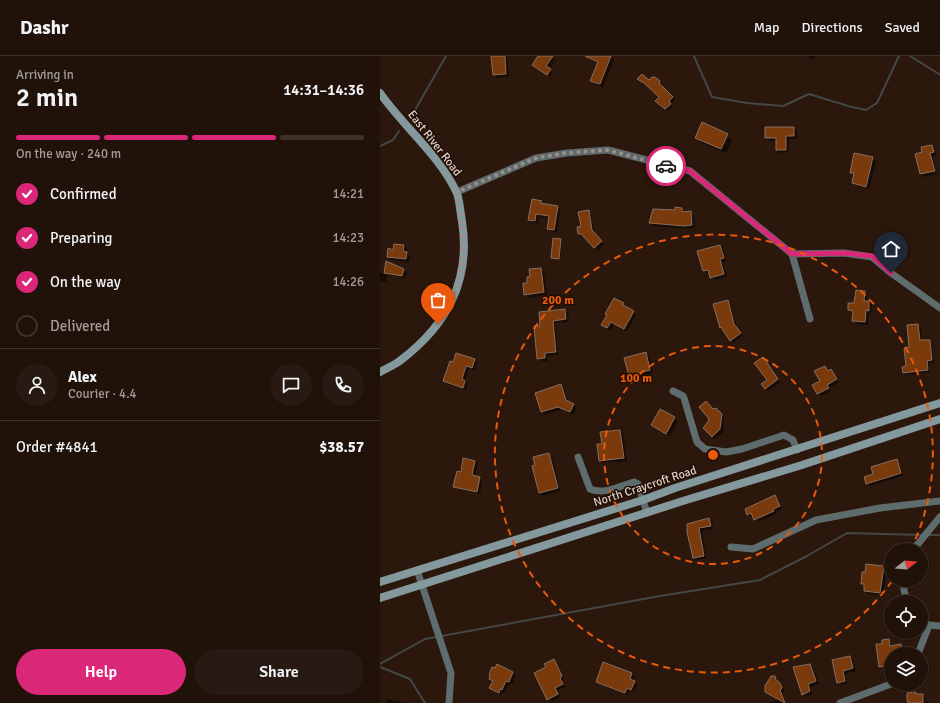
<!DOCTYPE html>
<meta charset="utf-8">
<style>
body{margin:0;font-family:Signika,sans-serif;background:#281a12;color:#f1f3f6;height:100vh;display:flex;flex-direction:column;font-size:15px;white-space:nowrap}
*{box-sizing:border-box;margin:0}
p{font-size:13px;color:#a29d9c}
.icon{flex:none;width:22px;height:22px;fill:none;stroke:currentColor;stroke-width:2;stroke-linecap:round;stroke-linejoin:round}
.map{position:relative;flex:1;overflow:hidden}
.panel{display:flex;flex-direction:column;background:#201109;width:380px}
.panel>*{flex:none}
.needle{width:26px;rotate:73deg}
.tools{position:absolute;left:504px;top:487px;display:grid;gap:8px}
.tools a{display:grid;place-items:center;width:44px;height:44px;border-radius:50%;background:#201109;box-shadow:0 1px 3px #0004,0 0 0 1px #3d312a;font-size:20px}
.pin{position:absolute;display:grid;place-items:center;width:34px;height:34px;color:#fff;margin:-41px -17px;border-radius:50% 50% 50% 0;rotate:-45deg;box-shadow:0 0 4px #0007}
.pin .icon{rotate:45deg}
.courier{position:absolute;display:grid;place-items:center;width:40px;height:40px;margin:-20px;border:3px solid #db2777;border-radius:50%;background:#fff;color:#222;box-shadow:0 1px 5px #0007}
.overview em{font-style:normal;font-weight:600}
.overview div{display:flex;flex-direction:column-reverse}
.overview{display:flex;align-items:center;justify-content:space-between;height:68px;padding:0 16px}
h1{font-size:26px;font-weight:600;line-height:30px}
.bar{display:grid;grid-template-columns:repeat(4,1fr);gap:6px 4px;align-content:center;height:48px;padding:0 16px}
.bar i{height:5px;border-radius:3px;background:#3d312a}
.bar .current{background:#db2777}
.bar p{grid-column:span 4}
.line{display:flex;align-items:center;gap:10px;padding:0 16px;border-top:1px solid #3d312a}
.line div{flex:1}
.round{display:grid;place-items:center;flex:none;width:42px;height:42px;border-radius:21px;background:#281a12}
ol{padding:0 16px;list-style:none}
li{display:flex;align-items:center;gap:12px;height:44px}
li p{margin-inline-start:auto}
li .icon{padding:4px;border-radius:50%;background:#db2777;color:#fff;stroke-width:4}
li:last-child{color:#a29d9c}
li i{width:22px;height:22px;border:2px solid #3d312a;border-radius:50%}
.primary-button{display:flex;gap:8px;margin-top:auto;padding:8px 16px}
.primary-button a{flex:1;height:46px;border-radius:24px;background:#db2777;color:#fff;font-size:16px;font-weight:600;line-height:46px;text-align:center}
.primary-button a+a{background:#281a12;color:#f1f3f6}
header{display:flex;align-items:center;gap:24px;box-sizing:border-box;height:56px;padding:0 20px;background:#201109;border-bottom:1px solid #3d312a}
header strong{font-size:19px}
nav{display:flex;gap:22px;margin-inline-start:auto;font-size:14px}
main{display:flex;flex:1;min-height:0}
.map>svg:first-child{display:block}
.shadow{fill:#0007}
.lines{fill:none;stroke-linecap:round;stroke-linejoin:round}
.stream{stroke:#434746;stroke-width:2}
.building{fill:#7b3a0c;stroke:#866e60}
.street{stroke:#5e6c6e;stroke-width:7}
.secondary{stroke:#84999e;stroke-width:8}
.done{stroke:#9f8f87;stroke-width:4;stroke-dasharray:0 7.2}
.route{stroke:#db2777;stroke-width:5}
.ring{fill:none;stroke:#e8590c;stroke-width:2;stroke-dasharray:7 5}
.labels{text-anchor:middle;stroke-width:3;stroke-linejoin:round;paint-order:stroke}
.street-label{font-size:12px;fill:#ded0c9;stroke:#200e04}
.centre{fill:#e8590c;stroke:#200e04;stroke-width:2}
.ring-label{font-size:12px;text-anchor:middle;font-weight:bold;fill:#e8590c;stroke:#200e04;stroke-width:3;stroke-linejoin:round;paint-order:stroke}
</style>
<header>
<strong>Dashr</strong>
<nav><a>Map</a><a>Directions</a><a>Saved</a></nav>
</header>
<main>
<section class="panel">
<div class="overview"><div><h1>2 min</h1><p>Arriving in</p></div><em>14:31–14:36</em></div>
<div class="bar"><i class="current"></i><i class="current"></i><i class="current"></i><i></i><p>On the way · 240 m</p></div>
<ol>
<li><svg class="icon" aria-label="check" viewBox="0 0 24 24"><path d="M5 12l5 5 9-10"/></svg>Confirmed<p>14:21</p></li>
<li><svg class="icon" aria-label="check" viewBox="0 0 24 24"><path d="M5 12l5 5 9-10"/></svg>Preparing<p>14:23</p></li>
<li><svg class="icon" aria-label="check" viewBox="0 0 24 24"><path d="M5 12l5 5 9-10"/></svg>On the way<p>14:26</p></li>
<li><i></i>Delivered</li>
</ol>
<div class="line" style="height:72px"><a class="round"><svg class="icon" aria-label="person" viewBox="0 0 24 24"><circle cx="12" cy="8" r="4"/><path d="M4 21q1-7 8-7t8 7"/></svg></a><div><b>Alex</b><p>Courier · 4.4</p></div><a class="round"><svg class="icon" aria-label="chat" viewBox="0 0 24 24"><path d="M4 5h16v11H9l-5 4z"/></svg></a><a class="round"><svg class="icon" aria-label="phone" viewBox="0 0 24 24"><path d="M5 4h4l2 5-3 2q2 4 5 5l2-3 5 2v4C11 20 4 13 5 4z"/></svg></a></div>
<div class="line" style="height:52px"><div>Order #4841</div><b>$38.57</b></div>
<div class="primary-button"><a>Help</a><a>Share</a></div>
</section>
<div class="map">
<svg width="560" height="647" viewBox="0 0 560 647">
<rect width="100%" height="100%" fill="#2b170c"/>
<!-- shadow -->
<g class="shadow">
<path d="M 112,0 L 127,0 L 129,20 L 117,22 L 114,19 Z"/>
<path d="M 159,0 L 170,0 L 175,4 L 169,13 L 173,17 L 170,21 L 156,11 Z"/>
<path d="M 214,0 L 229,0 L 234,3 L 223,31 L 215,27 L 212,24 L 218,7 L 213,3 Z"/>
<path d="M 427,0 L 436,0 L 433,4 Z"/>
<path d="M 275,22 L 282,29 L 281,31 L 295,44 L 291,48 L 293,51 L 288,55 L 277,45 L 280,41 L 268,30 L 259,23 L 269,26 Z"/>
<path d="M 414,72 L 417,75 L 417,83 L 409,83 L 409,96 L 400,97 L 397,94 L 397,85 L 389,85 L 386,82 Z"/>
<path d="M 347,79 L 352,84 L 346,97 L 321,87 L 316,82 Z"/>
<path d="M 552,90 L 555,93 L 556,99 L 553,100 L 557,118 L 543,121 L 540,118 L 543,97 Z"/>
<path d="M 493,102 L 496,105 L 489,133 L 476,130 L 473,127 L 475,120 L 471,116 Z"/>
<path d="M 152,145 L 161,146 L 165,149 L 177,151 L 180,154 L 177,176 L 171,175 L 168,172 L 170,162 L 159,161 L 158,168 L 152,167 L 149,164 Z"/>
<path d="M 302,153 L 305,156 L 310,156 L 313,160 L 315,172 L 307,173 L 273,170 L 270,167 Z"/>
<path d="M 208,155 L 211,158 L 215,179 L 224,188 L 218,194 L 205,180 L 202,181 L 199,178 Z"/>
<path d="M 181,184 L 182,185 L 180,203 L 173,203 L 172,201 Z"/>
<path d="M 24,190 L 27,193 L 26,196 L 30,200 L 29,206 L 11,204 L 8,201 L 13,195 Z"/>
<path d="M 340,190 L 343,193 L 346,205 L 343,206 L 347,221 L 334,224 L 331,221 L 330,217 L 327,218 L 324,214 Z"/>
<path d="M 161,213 L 164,216 L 167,239 L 148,242 L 145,239 L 144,228 L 148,228 Z"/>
<path d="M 24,214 L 27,217 L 25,222 L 8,219 L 5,216 Z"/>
<path d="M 0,217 L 7,218 L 6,226 L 0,225 Z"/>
<path d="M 484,236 L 487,239 L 487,246 L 489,246 L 492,249 L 491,257 L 489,257 L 488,269 L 477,268 L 474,265 L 474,257 L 469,254 L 475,248 Z"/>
<path d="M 347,246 L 350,248 L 357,272 L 363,280 L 353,287 L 340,271 Z"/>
<path d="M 243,248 L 256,259 L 247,275 L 234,268 L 231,275 L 226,272 L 223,269 L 228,260 L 226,258 Z"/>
<path d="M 185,254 L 188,257 L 189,266 L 175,267 L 178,298 L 167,300 L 168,305 L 161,305 L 158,302 L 161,271 Z"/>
<path d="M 538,269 L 541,272 L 542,285 L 549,285 L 552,287 L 554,307 L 549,307 L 550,316 L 526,319 L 524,316 L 527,311 L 530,292 Z"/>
<path d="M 266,297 L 269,300 L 273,317 L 253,322 L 250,319 Z"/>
<path d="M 94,304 L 97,307 L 95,314 L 89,312 L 85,325 L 88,328 L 86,334 L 68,328 L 65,325 L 74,307 Z"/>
<path d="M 385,306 L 400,327 L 388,335 L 386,332 L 388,325 Z"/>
<path d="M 445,311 L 448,315 L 451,314 L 454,317 L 459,326 L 449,332 L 451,335 L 441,340 L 434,329 L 441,325 Z"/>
<path d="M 181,329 L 184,332 L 188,346 L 197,351 L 193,359 L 182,353 L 165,359 L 162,356 Z"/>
<path d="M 336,353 L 344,362 L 343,376 L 335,384 L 324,372 L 328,368 Z"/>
<path d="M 281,354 L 298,365 L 290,380 L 272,369 Z"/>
<path d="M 240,375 L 243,378 L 247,405 L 223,407 L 220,404 L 223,389 L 221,377 Z"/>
<path d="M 169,398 L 172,401 L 180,435 L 163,440 L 160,437 Z"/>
<path d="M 516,404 L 519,407 L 523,420 L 490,430 L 487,427 L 494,419 Z"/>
<path d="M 95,405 L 98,408 L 95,421 L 99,422 L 102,425 L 100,438 L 78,433 L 74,430 L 82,417 Z"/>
<path d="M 395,440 L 398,443 L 402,453 L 396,456 L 396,458 L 378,466 L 374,460 L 371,461 L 368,458 Z"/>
<path d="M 329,463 L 332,466 L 333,473 L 322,475 L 326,502 L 317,504 L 314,501 L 308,469 Z"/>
<path d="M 504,511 L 507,514 L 503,539 L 488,538 L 485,535 L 485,531 L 482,528 Z"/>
<path d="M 508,584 L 511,587 L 512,591 L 521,589 L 524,592 L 524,598 L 511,598 L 511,612 L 503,613 L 500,610 L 503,588 Z"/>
<path d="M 470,601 L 473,604 L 476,615 L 465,618 L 467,628 L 461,629 L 458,626 L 453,605 Z"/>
<path d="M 173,604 L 176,607 L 184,624 L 182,625 L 185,631 L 177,635 L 180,641 L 171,646 L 168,643 L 167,612 Z"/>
<path d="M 224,607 L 252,618 L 255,621 L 253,625 L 257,629 L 254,636 L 250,635 L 248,639 L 220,628 L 217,625 Z"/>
<path d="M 430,609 L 433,612 L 439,628 L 430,631 L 432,638 L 426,641 L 423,638 Z"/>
<path d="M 117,610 L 133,617 L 136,620 L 132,628 L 130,627 L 125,636 L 123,636 L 122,639 L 110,632 L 113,626 L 110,623 Z"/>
<path d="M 391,621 L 395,621 L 402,630 L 405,635 L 403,637 L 406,647 L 388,647 L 398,644 L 386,636 L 386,630 Z"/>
<path d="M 536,637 L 538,639 L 542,639 L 545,642 L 545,644 L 550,647 L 529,647 Z"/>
<path d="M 7,643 L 21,646 L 23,647 L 7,647 Z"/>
</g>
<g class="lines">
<!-- stream -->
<g class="stream">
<path d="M 314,0 L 332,41 L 367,47 L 403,50 L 429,38 L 468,50 L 486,54 L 497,47 L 519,0"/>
<path d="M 530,0 L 559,18"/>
<path d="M 35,54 L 66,0"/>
<path d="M 0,90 L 13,84 L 19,75"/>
<path d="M 549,479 L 560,479"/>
<path d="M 0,608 L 45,583 L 280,540 L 380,524 L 427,500 L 467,477 L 543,479"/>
<path d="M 0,611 L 30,623 L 45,647"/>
</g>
</g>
<!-- building -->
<g class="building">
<path d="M 111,0 L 125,0 L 126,18 L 113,19 Z"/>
<path d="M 158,0 L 173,0 L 166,10 L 171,13 L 167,19 L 152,9 Z"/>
<path d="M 205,0 L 231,0 L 220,28 L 210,25 L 218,6 Z"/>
<path d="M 262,18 L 269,24 L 272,21 L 275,21 L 280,25 L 279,27 L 293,41 L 289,45 L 291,48 L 285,53 L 275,45 L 279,41 L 264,27 L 257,23 Z"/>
<path d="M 322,66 L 348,78 L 341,93 L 315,82 Z"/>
<path d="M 385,71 L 414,71 L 414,80 L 406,80 L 406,94 L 396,94 L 396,82 L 385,82 Z"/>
<path d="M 552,89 L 554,96 L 550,97 L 555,115 L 540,118 L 535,98 L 542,96 L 541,91 Z"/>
<path d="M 474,97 L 493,101 L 486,131 L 472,127 L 474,117 L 470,117 Z"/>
<path d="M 152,143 L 162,145 L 160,147 L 178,150 L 174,174 L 167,173 L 169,160 L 156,158 L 155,165 L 148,164 Z"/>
<path d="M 295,151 L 302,152 L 302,156 L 311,155 L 312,169 L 304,170 L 269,167 L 273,153 L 295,154 Z"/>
<path d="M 209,154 L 212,174 L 222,185 L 214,192 L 201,178 L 198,178 L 197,171 L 201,170 L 198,156 Z"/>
<path d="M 173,182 L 181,183 L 179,203 L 171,202 Z"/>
<path d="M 14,188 L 24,189 L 23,195 L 27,196 L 26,203 L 7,201 L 8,192 L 13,194 Z"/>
<path d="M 340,189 L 344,202 L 340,203 L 344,218 L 330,222 L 328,214 L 323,215 L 317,195 Z"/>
<path d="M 6,205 L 24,213 L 22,220 L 4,217 Z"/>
<path d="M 161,212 L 164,236 L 144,239 L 143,227 L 147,227 L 147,221 L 150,220 L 149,213 Z"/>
<path d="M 476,234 L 485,235 L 484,245 L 489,245 L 489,255 L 486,254 L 485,266 L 472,265 L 473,255 L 468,254 L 468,247 L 474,247 Z"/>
<path d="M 234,242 L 244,247 L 243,249 L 254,255 L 244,273 L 231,266 L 227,272 L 221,269 L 227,259 L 225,258 Z"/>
<path d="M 348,244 L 354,268 L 361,277 L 350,285 L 341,271 L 340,272 L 333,248 Z"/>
<path d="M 185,253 L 186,263 L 173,265 L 176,296 L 165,297 L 165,302 L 157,303 L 154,270 L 160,270 L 159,256 Z"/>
<path d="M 538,268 L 540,284 L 550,284 L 552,304 L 547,305 L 548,314 L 523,317 L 522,311 L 526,310 L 524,292 L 529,291 L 527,269 Z"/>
<path d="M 266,296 L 270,314 L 249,320 L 244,302 Z"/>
<path d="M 76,297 L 95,303 L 92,312 L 86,310 L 82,323 L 85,325 L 83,332 L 63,325 L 70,305 L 73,306 Z"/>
<path d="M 383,301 L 398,323 L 385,333 L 381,328 L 387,324 L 374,307 Z"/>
<path d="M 445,310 L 448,315 L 451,313 L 457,323 L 447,329 L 449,332 L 437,338 L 432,329 L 440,325 L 434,315 Z"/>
<path d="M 181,328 L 186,344 L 194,348 L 190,356 L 178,351 L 161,356 L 155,337 Z"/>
<path d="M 326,345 L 333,353 L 336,352 L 342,358 L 340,373 L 332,381 L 323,372 L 327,367 L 329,363 L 319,351 Z"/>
<path d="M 280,353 L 295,361 L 286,378 L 271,369 Z"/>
<path d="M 240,374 L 244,402 L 219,405 L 217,388 L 222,388 L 220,376 Z"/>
<path d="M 169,397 L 178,432 L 159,437 L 152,410 L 155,409 L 153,401 Z"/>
<path d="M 83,402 L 95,405 L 92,419 L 100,421 L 97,436 L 73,431 L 77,415 L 81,416 Z"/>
<path d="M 517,403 L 521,417 L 486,428 L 484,421 L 493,418 L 491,411 Z"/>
<path d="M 395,439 L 400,450 L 393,453 L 394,455 L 374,464 L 371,457 L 367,459 L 365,453 Z"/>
<path d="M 329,462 L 331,470 L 319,472 L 324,500 L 313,502 L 307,476 L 307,468 Z"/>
<path d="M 486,508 L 504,510 L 500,537 L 484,535 L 484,528 L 481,528 L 482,516 L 485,516 Z"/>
<path d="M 509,583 L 510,590 L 521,588 L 522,598 L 511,598 L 511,604 L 508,604 L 509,609 L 499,611 L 496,588 L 502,588 L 502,584 Z"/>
<path d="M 470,600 L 473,612 L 463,615 L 465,625 L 457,627 L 452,604 Z"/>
<path d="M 174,603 L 182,620 L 180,622 L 183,628 L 175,632 L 178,638 L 167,644 L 154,617 L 166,611 L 164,608 Z"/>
<path d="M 223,606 L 252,617 L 250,623 L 255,625 L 251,634 L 247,632 L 245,637 L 216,626 Z"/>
<path d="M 117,608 L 133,616 L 129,626 L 126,625 L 122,634 L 120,633 L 119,637 L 109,632 L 113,625 L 109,623 L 110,620 L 109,619 L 112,611 L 115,612 Z"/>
<path d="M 430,608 L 436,625 L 428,628 L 430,635 L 422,639 L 413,611 Z"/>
<path d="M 391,620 L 395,620 L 396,624 L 399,626 L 401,629 L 402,632 L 400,634 L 405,647 L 385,636 L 385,630 Z"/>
<path d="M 536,636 L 536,638 L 543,638 L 543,647 L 528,647 L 528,645 L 527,645 L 527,637 Z"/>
</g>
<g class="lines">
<!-- street -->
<g class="street">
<path d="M 77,136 L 156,102 L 187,97 L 228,94 L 310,115 L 412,198 L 464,197 L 492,201 L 511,217 L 560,252"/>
<path d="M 412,198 L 430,263"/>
<path d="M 293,335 L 303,340 L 304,342 L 317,386 L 325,393 L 346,396 L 362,393 L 404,379 L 413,384 L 417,394"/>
<path d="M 198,401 L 210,433 C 224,439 240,430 254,426 L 258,428 L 267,457"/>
<path d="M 351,491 L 373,493 L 436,464 L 500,452 L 560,445"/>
<path d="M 533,494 L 560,461"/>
<path d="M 37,514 L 71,617 L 69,647"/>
<path d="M 524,524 L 524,534 L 527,546"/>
<path d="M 541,563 L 549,569 L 560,570"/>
<path d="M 538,598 L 549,569"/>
<path d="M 460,647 L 511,628"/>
</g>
<!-- secondary -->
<g class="secondary">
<path d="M 0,37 C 23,70 58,98 76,135 C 80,143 80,156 82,165 C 91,224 68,268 21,304 C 15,309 7,312 0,316"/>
<path d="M 0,526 L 263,444 L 295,432 L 560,347"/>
<path d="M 0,542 L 306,444 L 422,409 L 560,363"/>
</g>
</g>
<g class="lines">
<!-- done -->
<path class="done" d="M 58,268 C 89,223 85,187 77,136 L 156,102 L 186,97 L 228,94 L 286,110"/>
<!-- route -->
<path class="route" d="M 286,110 L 310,115 L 412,198 L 464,197 L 492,200 L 511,217"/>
</g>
<!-- distance rings -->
<g class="ring">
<circle cx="333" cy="399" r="109"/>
<path d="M512 525A219 219 0 1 1 531 493"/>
</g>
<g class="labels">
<!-- street labels -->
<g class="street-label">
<text transform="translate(55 87) rotate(52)" y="4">East River Road</text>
<text transform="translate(265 430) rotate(-18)" y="4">North Craycroft Road</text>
</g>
</g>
<circle cx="333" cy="399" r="6" class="centre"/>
<g class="ring-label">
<text x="178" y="248">200 m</text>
<text x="256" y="326">100 m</text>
</g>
</svg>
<div class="tools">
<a><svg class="needle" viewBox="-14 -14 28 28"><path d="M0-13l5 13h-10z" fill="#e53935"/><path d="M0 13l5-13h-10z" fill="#a29d9c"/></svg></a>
<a><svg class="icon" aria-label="locate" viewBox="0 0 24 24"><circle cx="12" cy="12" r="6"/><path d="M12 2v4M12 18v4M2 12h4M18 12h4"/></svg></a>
<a><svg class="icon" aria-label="layers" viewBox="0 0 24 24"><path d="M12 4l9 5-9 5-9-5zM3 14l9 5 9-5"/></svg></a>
</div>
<div class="pin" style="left:58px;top:268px;background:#ea580c"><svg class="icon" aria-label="bag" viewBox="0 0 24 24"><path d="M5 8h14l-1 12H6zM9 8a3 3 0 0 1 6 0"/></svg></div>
<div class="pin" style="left:511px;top:217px;background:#1f2937"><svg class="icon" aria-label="home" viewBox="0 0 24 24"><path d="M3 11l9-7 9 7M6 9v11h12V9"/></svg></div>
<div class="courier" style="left:286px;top:110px"><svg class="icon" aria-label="car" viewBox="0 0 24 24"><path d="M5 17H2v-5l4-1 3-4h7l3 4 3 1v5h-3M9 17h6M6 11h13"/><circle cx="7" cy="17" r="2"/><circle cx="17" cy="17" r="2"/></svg></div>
</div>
</main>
